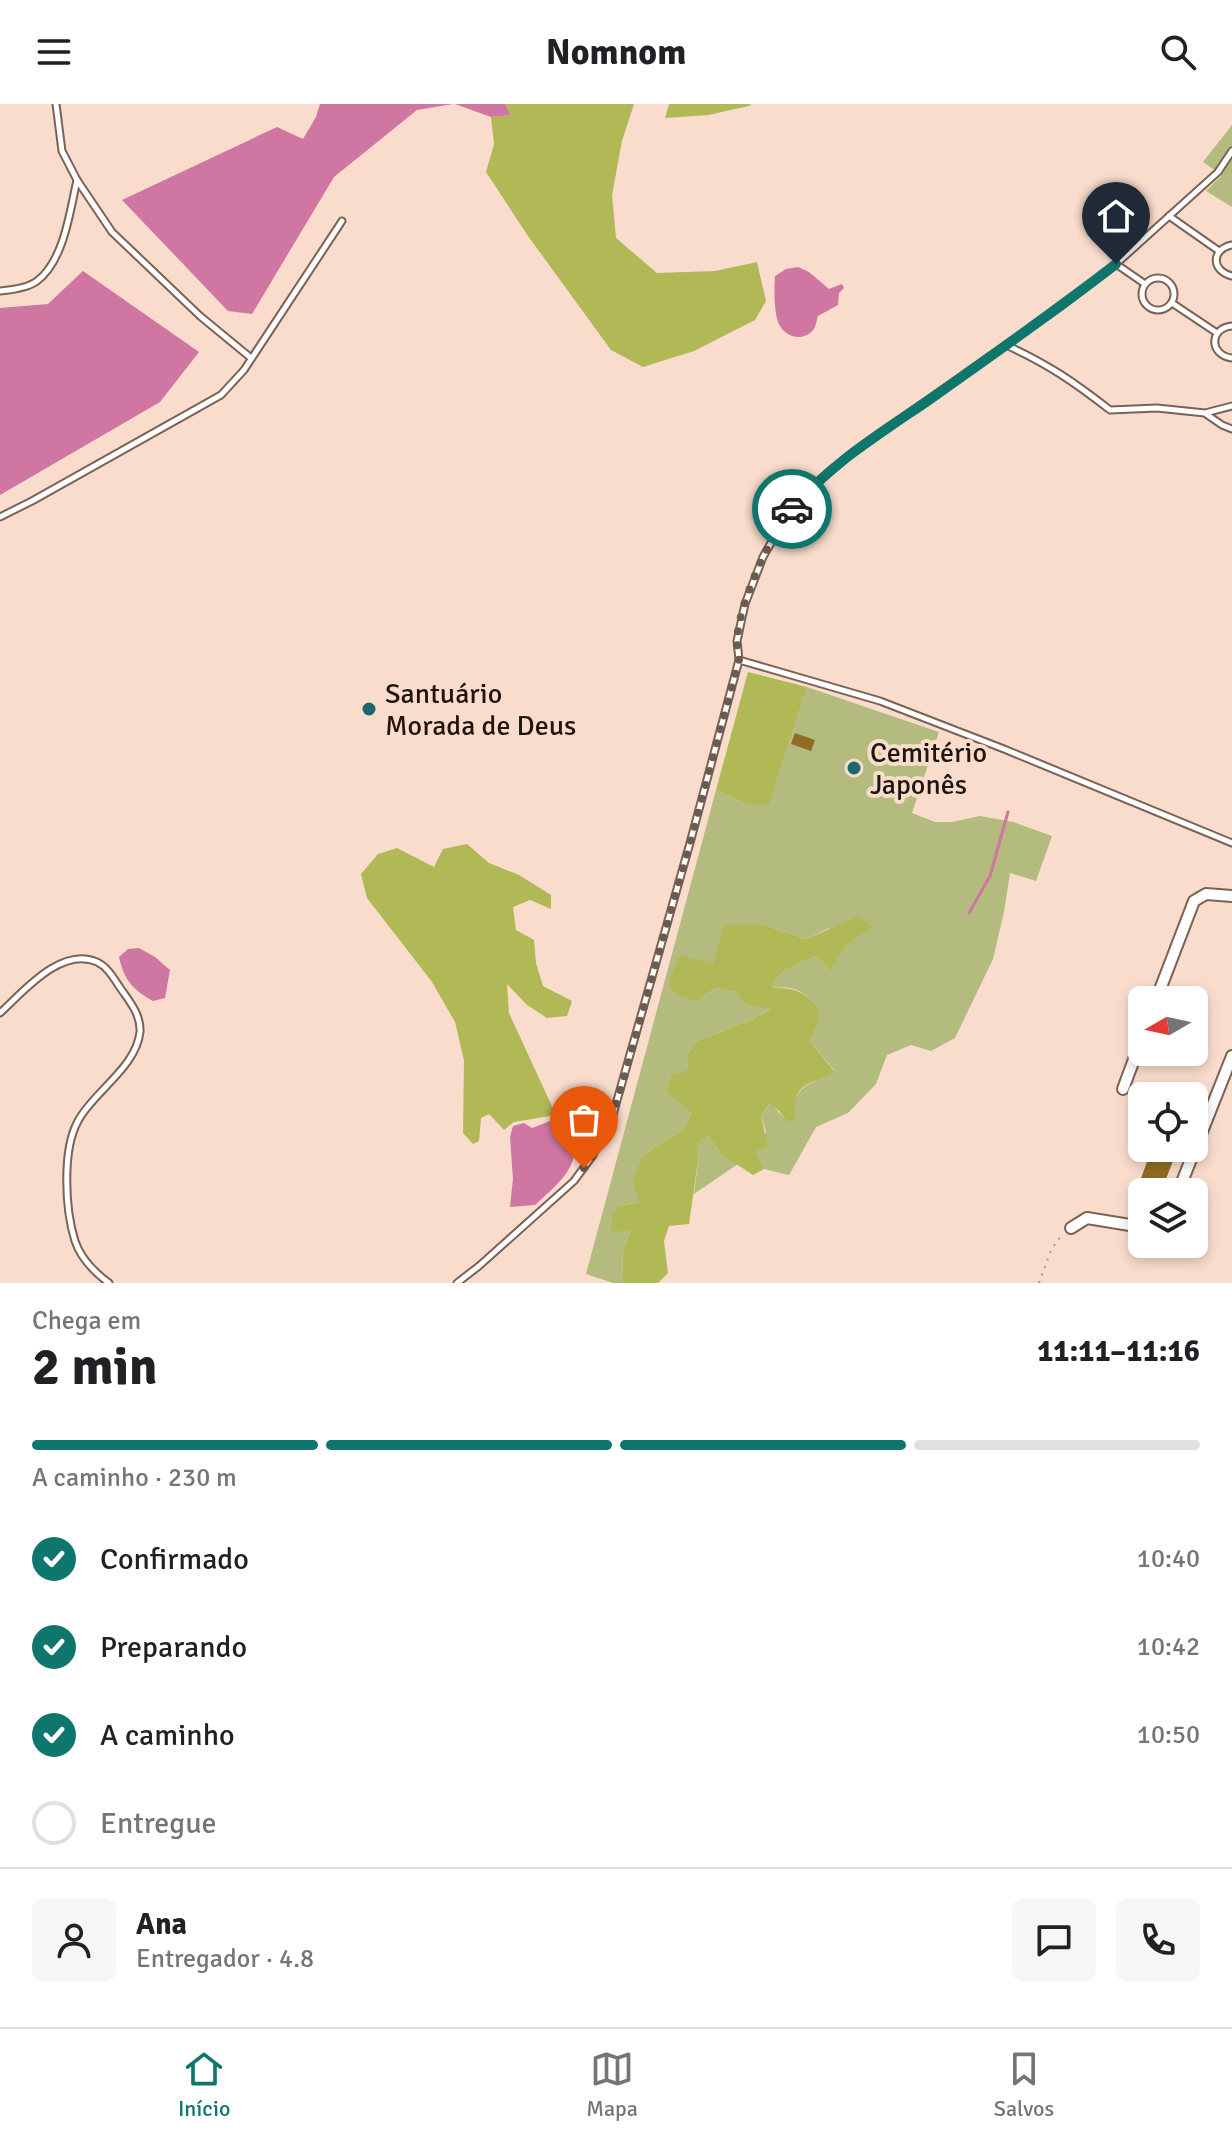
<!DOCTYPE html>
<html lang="pt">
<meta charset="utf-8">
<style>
body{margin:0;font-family:Signika,sans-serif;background:#f6f6f6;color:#202124;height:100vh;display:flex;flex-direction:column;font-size:30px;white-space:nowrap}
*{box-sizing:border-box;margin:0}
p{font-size:26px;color:#757577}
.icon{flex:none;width:44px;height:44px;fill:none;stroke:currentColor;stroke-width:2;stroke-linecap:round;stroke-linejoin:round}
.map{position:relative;height:1179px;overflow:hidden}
.sheet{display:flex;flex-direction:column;background:#fff;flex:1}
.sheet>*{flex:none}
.needle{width:52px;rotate:261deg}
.tools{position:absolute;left:1128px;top:882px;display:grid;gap:16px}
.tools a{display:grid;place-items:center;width:80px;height:80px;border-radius:12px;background:#fff;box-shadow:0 4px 12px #0003;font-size:40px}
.pin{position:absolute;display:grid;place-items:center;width:68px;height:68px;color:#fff;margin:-82px -34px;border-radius:50% 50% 50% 0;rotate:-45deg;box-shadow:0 0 8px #0007}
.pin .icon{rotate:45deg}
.courier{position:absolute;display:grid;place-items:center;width:80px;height:80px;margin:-40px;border:6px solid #0f766e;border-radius:50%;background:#fff;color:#222;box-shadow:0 2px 10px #0007}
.overview em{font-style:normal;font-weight:700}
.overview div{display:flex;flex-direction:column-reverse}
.overview{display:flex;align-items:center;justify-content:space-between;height:136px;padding:0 32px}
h1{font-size:52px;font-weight:700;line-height:60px}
.bar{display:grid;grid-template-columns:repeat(4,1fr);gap:12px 8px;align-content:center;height:96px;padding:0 32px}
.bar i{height:10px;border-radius:6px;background:#e0e0e0}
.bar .active{background:#0f766e}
.bar p{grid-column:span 4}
.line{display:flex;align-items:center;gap:20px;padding:0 32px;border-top:2px solid #e0e0e0}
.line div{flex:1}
.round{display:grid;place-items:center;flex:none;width:84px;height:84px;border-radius:12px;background:#f6f6f6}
ol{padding:0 32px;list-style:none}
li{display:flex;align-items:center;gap:24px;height:88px}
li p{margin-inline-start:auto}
li .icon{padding:8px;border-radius:50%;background:#0f766e;color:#fff;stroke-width:4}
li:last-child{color:#757577}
li i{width:44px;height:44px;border:4px solid #e0e0e0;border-radius:50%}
header{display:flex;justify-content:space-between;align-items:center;height:104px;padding:0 32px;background:#fff;font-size:36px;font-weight:700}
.menu{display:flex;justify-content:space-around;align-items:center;height:112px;border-top:2px solid #e0e0e0;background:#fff;font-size:22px;color:#757577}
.menu a{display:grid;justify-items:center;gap:4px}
.menu .active{color:#0f766e}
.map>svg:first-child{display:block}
.green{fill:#b4bb7e}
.forest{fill:#b0b956}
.water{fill:#cf76a3}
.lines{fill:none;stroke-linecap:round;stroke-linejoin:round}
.stream{stroke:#cf76a3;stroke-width:3}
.building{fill:#906d23}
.lane-casing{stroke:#7a6254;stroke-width:9}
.street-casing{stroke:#7a6254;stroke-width:14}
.path{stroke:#ac968a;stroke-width:2;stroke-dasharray:2 6;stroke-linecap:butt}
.lane{stroke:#fff;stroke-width:5}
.street{stroke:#fff;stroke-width:10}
.done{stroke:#6b5b51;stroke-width:8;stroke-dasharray:0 14.4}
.route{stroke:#0f766e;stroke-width:10}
.poi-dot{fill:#1c6871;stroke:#f9dccc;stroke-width:3}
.labels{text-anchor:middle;stroke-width:8;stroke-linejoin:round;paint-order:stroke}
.poi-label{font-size:28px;fill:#1e150f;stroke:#f9dccc;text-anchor:start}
</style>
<header><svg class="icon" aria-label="menu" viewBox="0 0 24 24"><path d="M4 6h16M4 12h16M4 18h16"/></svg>Nomnom<svg class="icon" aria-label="search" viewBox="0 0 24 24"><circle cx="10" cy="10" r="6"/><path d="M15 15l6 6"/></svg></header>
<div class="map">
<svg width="1232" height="1179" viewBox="0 0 1232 1179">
<rect width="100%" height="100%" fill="#f9dccc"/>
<!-- green -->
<g class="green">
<path d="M 1232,21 L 1232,103 L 1206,87 L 1222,71 L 1203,58 Z"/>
<path d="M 807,583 L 939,628 L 912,709 L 935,718 L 952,718 L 980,712 L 1013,718 L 1052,732 L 1036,777 L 1010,769 L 1004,808 L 993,855 L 955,934 L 931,947 L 911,941 L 887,951 L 876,980 L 848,1009 L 816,1023 L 789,1071 L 764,1065 L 754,1047 L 766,1028 L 761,1012 L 770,999 L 789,1019 C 798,977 802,986 835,967 L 810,937 L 818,921 L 818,903 C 801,886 796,882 772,884 C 777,865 800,858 817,852 L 831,866 L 839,849 L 853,835 L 829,824 L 806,835 L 761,820 L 713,860 L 696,897 L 716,884 L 736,888 L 771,904 L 753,915 L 697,937 L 688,949 L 688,967 L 667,988 L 692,1010 L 682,1026 L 643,1051 L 639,1098 L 618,1102 L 631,1126 L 623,1146 L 622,1179 L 613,1179 L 586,1170 L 716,686 L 746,700 L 769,699 Z"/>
<path d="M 708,1032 L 721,1050 L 738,1060 L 694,1090 L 699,1050 L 696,1039 Z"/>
</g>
<!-- forest -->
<g class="forest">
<path d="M 505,0 L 634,0 L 622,37 L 612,91 L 616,134 L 657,169 L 715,167 L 757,158 L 766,197 L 755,216 L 694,247 L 643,263 L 611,246 L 528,132 L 486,68 L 494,40 L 491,13 L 511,11 Z"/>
<path d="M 669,0 L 751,0 L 749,2 L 708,11 L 665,14 Z"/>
<path d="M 748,568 L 807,583 L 769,700 L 746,700 L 716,686 Z"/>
<path d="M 467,740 L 489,759 L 519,771 L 551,791 L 551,805 L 530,796 L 513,803 L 516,826 L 534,836 L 536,859 L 543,882 L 572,897 L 567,912 L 547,914 L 527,901 L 507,880 L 509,909 L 556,1011 L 514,1018 L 504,1026 L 489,1010 L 481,1014 L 479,1037 L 473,1040 L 463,1029 L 464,957 L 455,918 L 432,878 L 367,794 L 361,770 L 378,750 L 397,744 L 434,763 L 443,745 Z"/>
<path d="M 859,812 L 873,823 C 850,837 842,842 831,867 L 817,852 C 801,858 777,865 772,884 C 796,884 801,886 818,903 L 818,921 L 810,937 L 835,968 C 809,982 791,978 796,1014 L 788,1019 L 779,1007 L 769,1000 L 761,1012 L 768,1043 L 755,1047 L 764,1065 L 753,1071 L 721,1050 L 708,1032 L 697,1039 L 699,1050 L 689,1120 L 669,1122 L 664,1137 L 668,1169 L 658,1179 L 622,1179 L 623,1146 L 631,1126 L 611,1128 L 613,1109 L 618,1102 L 639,1098 L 633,1077 L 643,1051 L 682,1026 L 692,1010 L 666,988 L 672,971 L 688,966 L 688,949 L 697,937 L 753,915 L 770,905 L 746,900 L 736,888 L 716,884 L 696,897 L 679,891 L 670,885 L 669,876 L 680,851 L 713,860 L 724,821 L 761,820 L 806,835 Z"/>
</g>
<!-- water -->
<g class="water">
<path d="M 320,0 L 453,0 L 417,6 L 334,73 L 252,210 L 228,207 L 122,96 L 277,23 L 303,35 L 316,13 Z"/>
<path d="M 455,0 L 505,0 L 511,11 L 491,13 Z"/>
<path d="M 798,163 L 809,168 L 829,185 L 842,180 L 844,184 L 839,189 L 838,201 L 818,212 C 816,218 816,225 810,229 C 799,238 783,231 778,218 C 774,205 774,187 775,172 L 786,165 Z"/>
<path d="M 83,167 L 199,248 L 160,298 L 0,391 L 0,204 L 48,200 Z"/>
<path d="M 139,844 L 155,853 L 170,866 L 165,894 L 153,897 C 133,886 124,876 119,853 L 128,845 Z"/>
<path d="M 550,1017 C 556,1022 567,1027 570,1033 C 586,1060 552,1085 535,1101 L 510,1103 L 513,1075 L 510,1033 L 513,1022 L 524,1019 L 532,1024 Z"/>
</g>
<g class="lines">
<!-- stream -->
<path class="stream" d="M 969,809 L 990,772 L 1008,708"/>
</g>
<!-- building -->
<g class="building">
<path d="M 795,629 L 815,636 L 811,647 L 791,640 Z"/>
<path d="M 1152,1044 L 1178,1044 L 1161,1088 L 1136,1088 Z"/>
</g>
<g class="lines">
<!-- lane casing -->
<g class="lane-casing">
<g id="lane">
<path d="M 56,0 L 62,47 L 77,76 L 112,128 L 200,212 L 251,254"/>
<path d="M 1169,112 L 1219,147"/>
<path d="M 1232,141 C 1211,145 1211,167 1232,172"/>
<path d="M 1116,160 L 1145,180"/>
<circle cx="1158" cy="190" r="16"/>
<path d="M 0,187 C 11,186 28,184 37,177 C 64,157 70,107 77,76"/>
<path d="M 1172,199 L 1217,229"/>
<path d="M 1232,222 C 1209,224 1209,251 1232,254"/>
<path d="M 1006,241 C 1048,260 1074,278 1110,306 L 1157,304 L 1205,309 L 1232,302"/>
<path d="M 1206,310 L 1222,321 L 1232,325"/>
<path d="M 0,413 L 32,397 L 221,291 L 244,266 L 342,117"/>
<path d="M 739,556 L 737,537 L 745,500 L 763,453 L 785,414 L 808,387 L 847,353 L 1064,200 L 1116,160 L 1218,68 L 1232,47"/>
<path d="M 0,909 C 23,888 61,842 97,858 C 108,863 114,875 121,885 C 130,898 141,911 140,928 C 136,964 93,988 78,1017 C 62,1046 65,1105 75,1137 C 81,1155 94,1168 109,1179"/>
<path d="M 457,1179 L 479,1162 L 574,1077 L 593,1051 L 612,1014 L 690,739 L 739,556 L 880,597 L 1004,645 L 1232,739"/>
</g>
</g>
<!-- street casing -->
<g class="street-casing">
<g id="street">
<path d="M 1156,896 L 1194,797 L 1206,790 L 1232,792"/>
<path d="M 1123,985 L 1142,934"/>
<path d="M 1178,1088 L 1232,952"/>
<path d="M 1071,1124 L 1087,1114 L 1142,1123"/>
</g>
</g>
<!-- path -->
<path class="path" d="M 1039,1179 L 1051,1146 L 1061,1132"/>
<!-- lane -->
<use href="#lane" class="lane"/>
<!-- street -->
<use href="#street" class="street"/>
</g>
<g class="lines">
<!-- done -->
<path class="done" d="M 584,1064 C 602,1040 612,1013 621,984 L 690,739 L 739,556 C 739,550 737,543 737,538 C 737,505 770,430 792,405"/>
<!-- route -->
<path class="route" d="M 792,405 C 829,361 879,330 926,298 C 990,253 1054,208 1116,160"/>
</g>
<!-- markers -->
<g class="poi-dot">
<circle cx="369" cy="605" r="8"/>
<circle cx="854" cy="664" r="8"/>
</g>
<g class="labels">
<!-- poi labels -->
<g class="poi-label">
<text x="385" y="599">Santuário<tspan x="385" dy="32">Morada de Deus</tspan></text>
<text x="870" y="658">Cemitério<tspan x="870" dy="32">Japonês</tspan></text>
</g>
</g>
</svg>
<div class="tools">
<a><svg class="needle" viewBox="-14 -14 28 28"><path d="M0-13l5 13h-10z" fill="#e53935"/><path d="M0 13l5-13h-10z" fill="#757577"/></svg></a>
<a><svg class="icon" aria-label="locate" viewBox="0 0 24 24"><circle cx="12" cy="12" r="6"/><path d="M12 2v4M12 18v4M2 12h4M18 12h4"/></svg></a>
<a><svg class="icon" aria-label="layers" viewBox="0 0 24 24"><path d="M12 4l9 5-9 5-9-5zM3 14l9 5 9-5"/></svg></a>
</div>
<div class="pin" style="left:584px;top:1064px;background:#ea580c"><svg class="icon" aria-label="bag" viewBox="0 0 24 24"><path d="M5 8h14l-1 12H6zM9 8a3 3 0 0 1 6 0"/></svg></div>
<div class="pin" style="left:1116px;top:160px;background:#1f2937"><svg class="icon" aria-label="home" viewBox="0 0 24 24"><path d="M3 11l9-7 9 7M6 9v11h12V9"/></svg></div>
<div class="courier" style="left:792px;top:405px"><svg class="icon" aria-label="car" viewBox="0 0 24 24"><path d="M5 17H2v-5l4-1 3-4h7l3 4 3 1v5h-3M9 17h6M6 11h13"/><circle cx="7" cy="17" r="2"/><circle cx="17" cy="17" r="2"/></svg></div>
</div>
<section class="sheet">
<div class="overview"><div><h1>2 min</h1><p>Chega em</p></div><em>11:11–11:16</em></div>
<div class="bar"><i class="active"></i><i class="active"></i><i class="active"></i><i></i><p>A caminho · 230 m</p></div>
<ol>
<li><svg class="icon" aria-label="check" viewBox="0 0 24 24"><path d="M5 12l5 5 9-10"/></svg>Confirmado<p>10:40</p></li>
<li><svg class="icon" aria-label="check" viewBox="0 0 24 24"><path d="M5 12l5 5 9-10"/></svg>Preparando<p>10:42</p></li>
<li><svg class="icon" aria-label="check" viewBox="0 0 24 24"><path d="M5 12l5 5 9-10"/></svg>A caminho<p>10:50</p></li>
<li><i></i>Entregue</li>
</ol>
<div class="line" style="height:144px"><a class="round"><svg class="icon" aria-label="person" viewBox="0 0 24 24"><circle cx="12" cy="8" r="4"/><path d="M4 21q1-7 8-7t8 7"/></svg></a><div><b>Ana</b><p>Entregador · 4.8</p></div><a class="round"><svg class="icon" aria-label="chat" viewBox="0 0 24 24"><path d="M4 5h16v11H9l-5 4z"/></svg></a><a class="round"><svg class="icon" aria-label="phone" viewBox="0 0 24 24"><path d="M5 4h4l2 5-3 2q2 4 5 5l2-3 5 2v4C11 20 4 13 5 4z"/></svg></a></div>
</section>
<nav class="menu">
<a class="active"><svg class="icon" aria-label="home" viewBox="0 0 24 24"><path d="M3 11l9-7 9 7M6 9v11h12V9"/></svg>Início</a>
<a><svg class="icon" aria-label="map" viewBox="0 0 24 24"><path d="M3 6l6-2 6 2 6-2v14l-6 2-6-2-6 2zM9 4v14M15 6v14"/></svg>Mapa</a>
<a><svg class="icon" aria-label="saved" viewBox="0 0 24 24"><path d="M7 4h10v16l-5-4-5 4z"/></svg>Salvos</a>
</nav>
